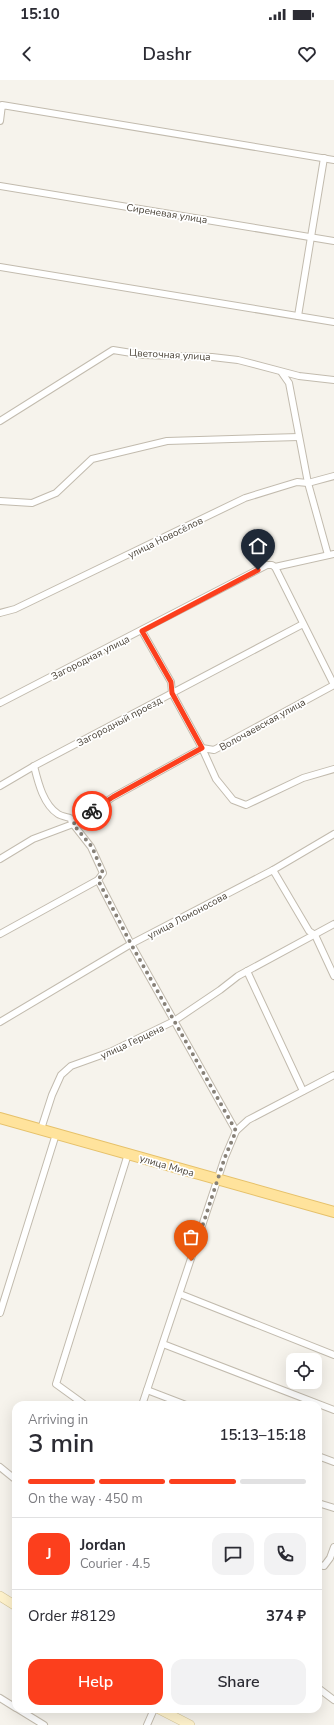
<!DOCTYPE html>
<meta charset="utf-8">
<style>
body{margin:0;font-family:"Nunito Sans",sans-serif;background:#f2f2f3;color:#2b2b33;height:100vh;display:flex;flex-direction:column;font-size:15px;white-space:nowrap}
*{box-sizing:border-box;margin:0}
p{font-size:13px;color:#7c7c81}
.icon{flex:none;width:22px;height:22px;fill:none;stroke:currentColor;stroke-width:2;stroke-linecap:round;stroke-linejoin:round}
.map{position:relative;flex:1;overflow:hidden}
.sheet{position:absolute;left:12px;top:1321px;width:310px;height:312px;display:flex;flex-direction:column;background:#fff;border-radius:12px;box-shadow:0 4px 16px #0002}
.sheet>*{flex:none}
.fabs{position:absolute;left:286px;top:1273px;display:grid;gap:8px}
.fabs a{display:grid;place-items:center;width:36px;height:36px;border-radius:8px;background:#fff;box-shadow:0 4px 16px #0002;font-size:20px}
.pin{position:absolute;display:grid;place-items:center;width:34px;height:34px;color:#fff;margin:-41px -17px;border-radius:50% 50% 50% 0;rotate:-45deg;box-shadow:0 0 4px #0007}
.pin .icon{rotate:45deg}
.courier{position:absolute;display:grid;place-items:center;width:40px;height:40px;margin:-20px;border:3px solid #fc3f1d;border-radius:50%;background:#fff;color:#222;box-shadow:0 1px 5px #0007}
.summary em{font-style:normal;font-weight:600}
.summary div{display:flex;flex-direction:column-reverse}
.summary{display:flex;align-items:center;justify-content:space-between;height:68px;padding:0 16px}
h1{font-size:26px;font-weight:600;line-height:30px}
.bar{display:grid;grid-template-columns:repeat(4,1fr);gap:6px 4px;align-content:center;height:48px;padding:0 16px}
.bar i{height:5px;border-radius:3px;background:#e1e1e2}
.bar .on{background:#fc3f1d}
.bar p{grid-column:span 4}
.line{display:flex;align-items:center;gap:10px;padding:0 16px;border-top:1px solid #e1e1e2}
.line div{flex:1}
.round{display:grid;place-items:center;flex:none;width:42px;height:42px;border-radius:12px;background:#f2f2f3}
.cta{display:flex;gap:8px;margin-top:auto;padding:8px 16px}
.cta a{flex:1;height:46px;border-radius:12px;background:#fc3f1d;color:#fff;font-size:16px;font-weight:600;line-height:46px;text-align:center}
.cta a+a{background:#f2f2f3;color:#2b2b33}
.status{display:flex;justify-content:space-between;align-items:center;height:28px;padding:0 20px;background:#fff;direction:ltr}
.status svg{height:11px;fill:currentColor}
header{display:flex;justify-content:space-between;align-items:center;height:52px;padding:0 16px;background:#fff;font-size:18px;font-weight:600}
.map>svg:first-child{display:block}
.lines{fill:none;stroke-linecap:round;stroke-linejoin:round}
.street-casing{stroke:#c2bbae;stroke-width:8}
.secondary-casing{stroke:#d6c79b;stroke-width:10}
.primary-casing{stroke:#e6c16a;stroke-width:12}
.street{stroke:#fff;stroke-width:6}
.secondary{stroke:#fff3cd;stroke-width:9}
.primary{stroke:#ffe39c;stroke-width:10}
.done{stroke:#878178;stroke-width:4;stroke-dasharray:0 7.2}
.route{stroke:#fc3f1d;stroke-width:5}
.labels{text-anchor:middle;stroke-width:3.5;stroke-linejoin:round;paint-order:stroke}
.street-label{font-size:10px;fill:#4b4439;stroke:#fff}
</style>
<div class="status"><b>15:10</b><svg viewBox="0 0 49 12"><path d="M0 12V9h3v3zM5 12V6h3v6zM10 12V3h3v9zM15 12V0h3v12zM26 1h20v11H26zM47 4h2v5h-2z"/></svg></div>
<header><svg class="icon" aria-label="back" viewBox="0 0 24 24"><path d="M15 5l-7 7 7 7"/></svg>Dashr<svg class="icon" aria-label="heart" viewBox="0 0 24 24"><path d="M12 20l-8-8c-3-5 5-10 8-4 3-6 11-1 8 4z"/></svg></header>
<div class="map">
<svg width="334" height="1645" viewBox="0 0 334 1645">
<rect width="100%" height="100%" fill="#f6f3ec"/>
<g class="lines">
<!-- street casing -->
<g class="street-casing">
<g id="street">
<path d="M 0,41 L 2,25 L 334,80"/>
<path d="M 0,106 L 334,161"/>
<path d="M 0,187 L 334,242"/>
<path d="M 298,236 L 324,78"/>
<path d="M 282,293 L 289,303 L 308,403 L 328,475"/>
<path d="M 0,341 L 113,270 L 144,275 L 212,277 L 238,280 L 299,296 L 334,300"/>
<path d="M 0,421 L 32,423 L 56,413 L 92,379 L 167,361 L 299,357"/>
<path d="M 275,487 L 334,605"/>
<path d="M 0,533 L 15,529 L 245,418 L 297,402 L 308,403 L 334,396"/>
<path d="M 142,551 L 171,602 L 172,613 L 202,668 L 216,699 L 233,720 L 246,725 L 303,698 L 334,689"/>
<path d="M 0,623 L 267,485 L 272,485 L 275,487 L 334,474"/>
<path d="M 34,686 C 38,702 43,724 58,734 C 61,736 67,737 70,738 L 73,744 L 91,767 L 103,793 L 98,800 L 131,864 L 236,1051"/>
<path d="M 0,706 L 34,686 L 303,544"/>
<path d="M 0,779 L 33,759 L 73,744 L 113,717 L 202,668 L 214,670 L 334,605"/>
<path d="M 273,790 L 309,851 L 315,855 L 334,896"/>
<path d="M 0,854 L 98,800"/>
<path d="M 247,891 L 303,1011"/>
<path d="M 0,942 L 131,864 L 273,790 L 334,754"/>
<path d="M 41,1049 L 52,1015 L 61,995 L 71,986 L 110,972 L 174,941 L 220,910 L 238,896 L 334,844"/>
<path d="M 180,1214 L 334,1275"/>
<path d="M 0,1233 L 56,1054"/>
<path d="M 163,1264 L 334,1330"/>
<path d="M 147,1310 L 186,1325"/>
<path d="M 85,1325 L 56,1304 L 128,1074"/>
<path d="M 142,1325 L 225,1077 L 236,1051 L 248,1040 L 334,995"/>
<path d="M 318,1376 L 334,1382"/>
<path d="M 0,1387 L 16,1400"/>
<path d="M 318,1423 L 334,1428"/>
<path d="M 318,1485 L 324,1486 L 330,1478 L 334,1467"/>
<path d="M 318,1608 L 334,1620"/>
<path d="M 0,1618 L 16,1628"/>
<path d="M 18,1629 L 44,1645"/>
<path d="M 147,1645 L 154,1629"/>
</g>
</g>
<!-- secondary casing -->
<g class="secondary-casing">
<g id="secondary">
<path d="M 0,1516 L 16,1526"/>
<path d="M 159,1629 L 190,1645"/>
</g>
</g>
<!-- primary casing -->
<g class="primary-casing">
<path id="primary" d="M 0,1038 L 334,1132"/>
</g>
<!-- street -->
<use href="#street" class="street"/>
<!-- secondary -->
<use href="#secondary" class="secondary"/>
<!-- primary -->
<use href="#primary" class="primary"/>
</g>
<g class="lines">
<!-- done -->
<path class="done" d="M 92,731 L 73,744 L 92,767 L 103,793 L 98,800 L 131,864 L 236,1051 L 225,1077 L 191,1181"/>
<!-- route -->
<path class="route" d="M 92,731 L 113,717 L 202,668 L 172,613 L 171,602 L 142,551 L 258,490"/>
</g>
<g class="labels">
<!-- street labels -->
<g class="street-label">
<text transform="translate(167 133) rotate(9)" y="4">Сиреневая улица</text>
<text transform="translate(170 274) rotate(3)" y="4">Цветочная улица</text>
<text transform="translate(165 457) rotate(-26)" y="4">улица Новосёлов</text>
<text transform="translate(90 577) rotate(-27)" y="4">Загородная улица</text>
<text transform="translate(119 641) rotate(-28)" y="4">Загородный проезд</text>
<text transform="translate(262 644) rotate(-29)" y="4">Волочаевская улица</text>
<text transform="translate(187 835) rotate(-28)" y="4">улица Ломоносова</text>
<text transform="translate(132 961) rotate(-25)" y="4">улица Герцена</text>
<text transform="translate(167 1085) rotate(16)" y="4">улица Мира</text>
</g>
</g>
</svg>
<div class="fabs">
<a><svg class="icon" aria-label="locate" viewBox="0 0 24 24"><circle cx="12" cy="12" r="6"/><path d="M12 2v4M12 18v4M2 12h4M18 12h4"/></svg></a>
</div>
<div class="pin" style="left:191px;top:1181px;background:#ea580c"><svg class="icon" aria-label="bag" viewBox="0 0 24 24"><path d="M5 8h14l-1 12H6zM9 8a3 3 0 0 1 6 0"/></svg></div>
<div class="pin" style="left:258px;top:490px;background:#1f2937"><svg class="icon" aria-label="home" viewBox="0 0 24 24"><path d="M3 11l9-7 9 7M6 9v11h12V9"/></svg></div>
<div class="courier" style="left:92px;top:731px"><svg class="icon" aria-label="bike" viewBox="0 0 24 24"><circle cx="6" cy="16" r="4"/><circle cx="18" cy="16" r="4"/><path d="M6 16l4-8h5l3 8M10 8l3 8H6M13 5h3"/></svg></div>
<section class="sheet">
<div class="summary"><div><h1>3 min</h1><p>Arriving in</p></div><em>15:13–15:18</em></div>
<div class="bar"><i class="on"></i><i class="on"></i><i class="on"></i><i></i><p>On the way · 450 m</p></div>
<div class="line" style="height:72px"><b class="round" style="background:#fc3f1d;color:#fff">J</b><div><b>Jordan</b><p>Courier · 4.5</p></div><a class="round"><svg class="icon" aria-label="chat" viewBox="0 0 24 24"><path d="M4 5h16v11H9l-5 4z"/></svg></a><a class="round"><svg class="icon" aria-label="phone" viewBox="0 0 24 24"><path d="M5 4h4l2 5-3 2q2 4 5 5l2-3 5 2v4C11 20 4 13 5 4z"/></svg></a></div>
<div class="line" style="height:52px"><div>Order #8129</div><b>374 ₽</b></div>
<div class="cta"><a>Help</a><a>Share</a></div>
</section>
</div>
